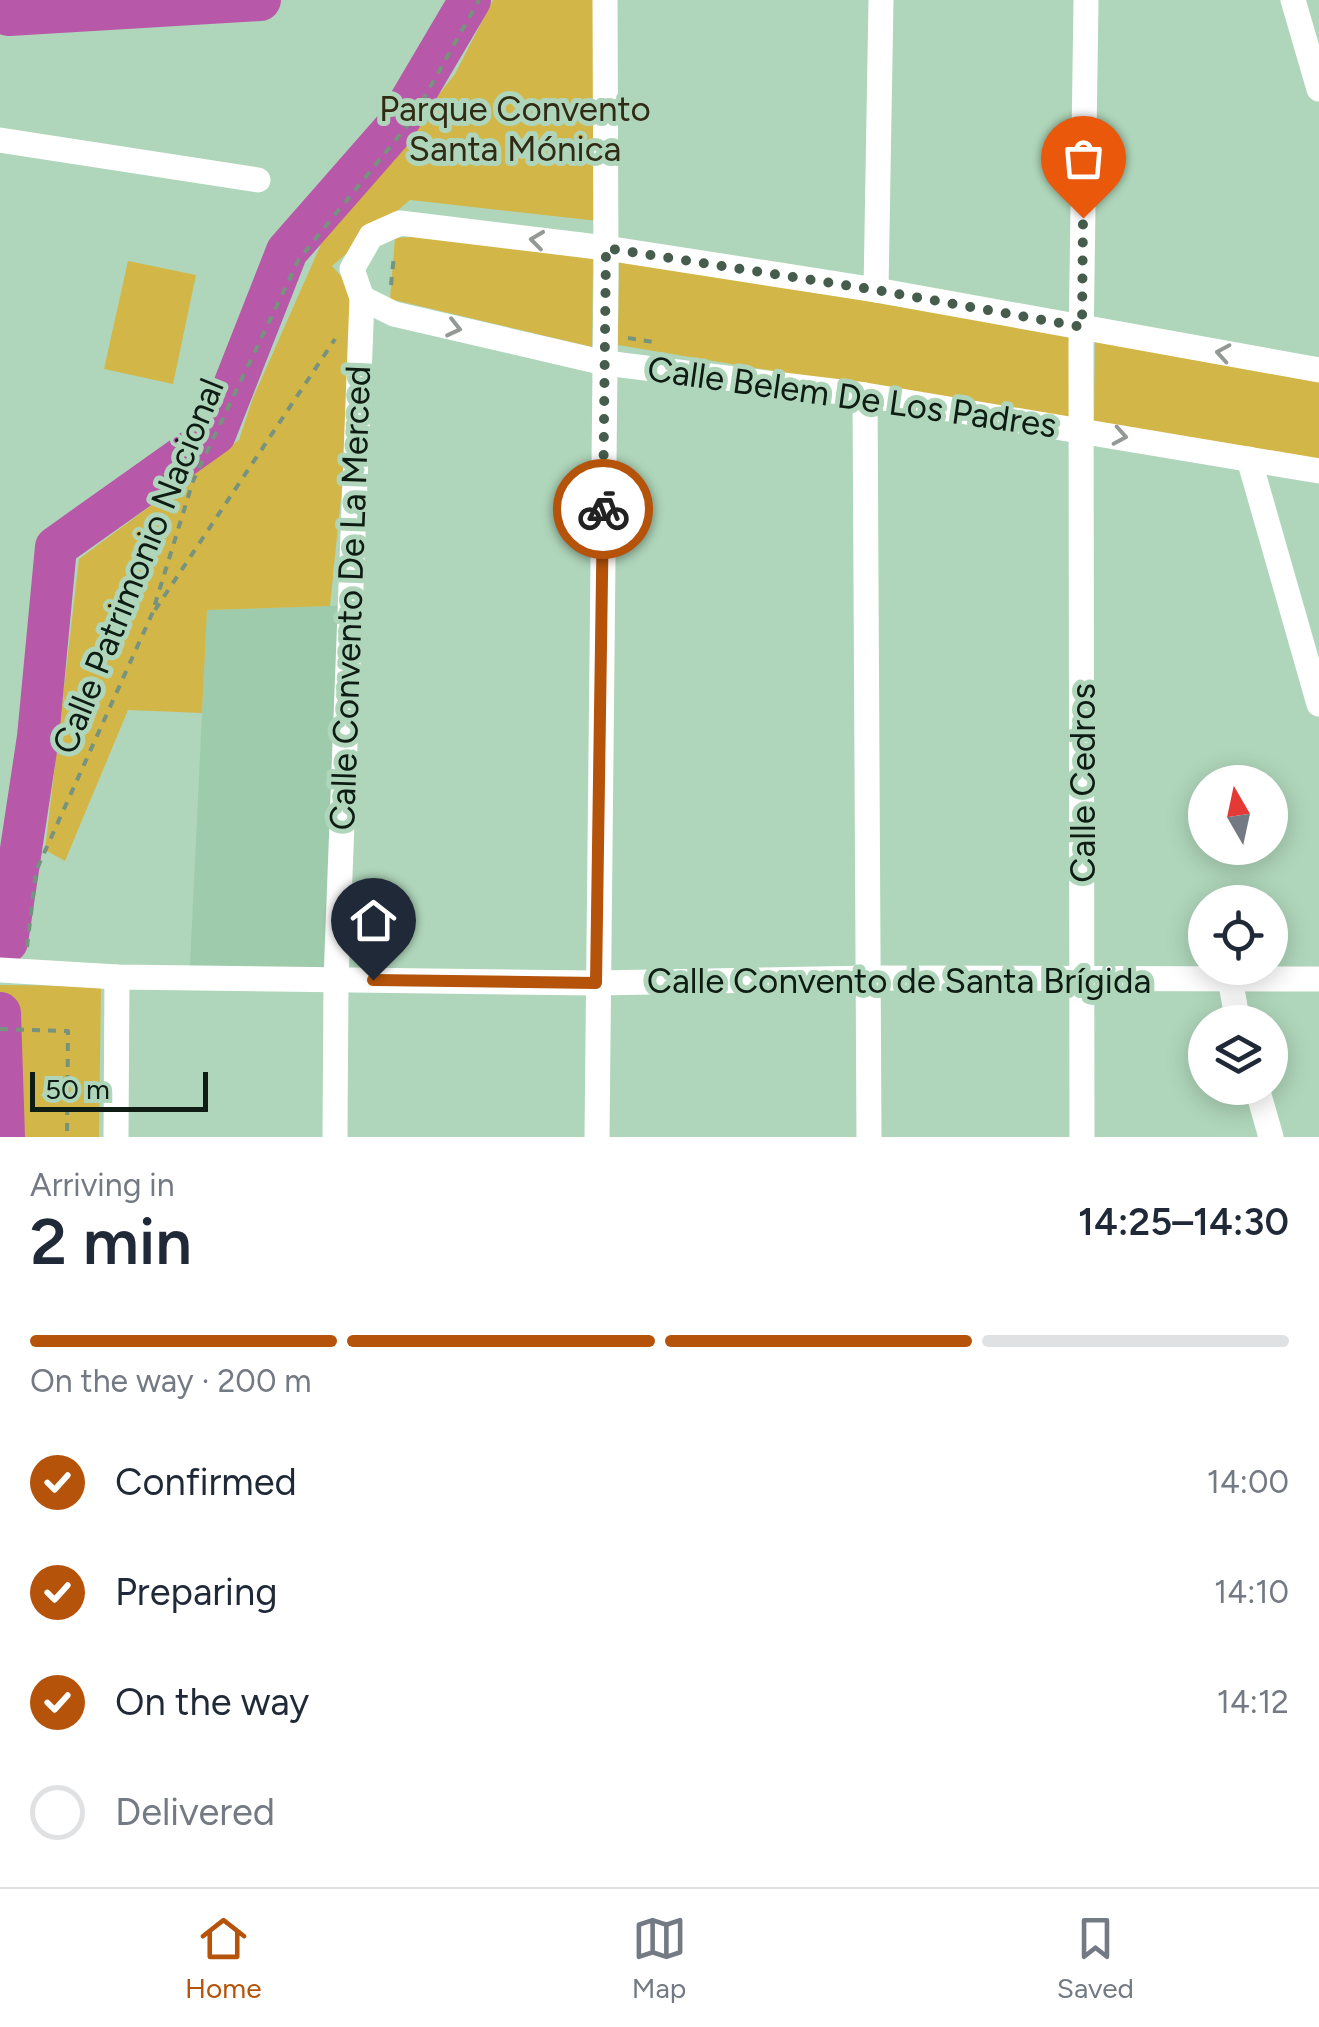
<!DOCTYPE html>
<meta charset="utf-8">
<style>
body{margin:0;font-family:Figtree,sans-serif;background:#f2f2f3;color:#1f2937;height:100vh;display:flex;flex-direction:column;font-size:38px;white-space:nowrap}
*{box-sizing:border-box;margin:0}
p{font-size:32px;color:#747a83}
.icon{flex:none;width:55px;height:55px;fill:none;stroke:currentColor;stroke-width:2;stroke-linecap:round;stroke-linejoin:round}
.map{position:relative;height:1137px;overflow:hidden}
.details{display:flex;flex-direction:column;background:#fff;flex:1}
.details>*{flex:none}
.needle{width:65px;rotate:351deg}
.controls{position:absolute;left:1188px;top:765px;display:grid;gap:20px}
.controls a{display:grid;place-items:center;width:100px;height:100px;border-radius:50%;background:#fff;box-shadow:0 5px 25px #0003;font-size:50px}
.scale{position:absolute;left:30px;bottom:25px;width:178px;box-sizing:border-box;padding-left:10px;border:5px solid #0e1c13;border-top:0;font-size:28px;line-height:35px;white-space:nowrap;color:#0e1c13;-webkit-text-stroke:8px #afd6ba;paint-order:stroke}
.pin{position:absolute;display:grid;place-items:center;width:85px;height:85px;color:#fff;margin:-102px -42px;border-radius:50% 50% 50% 0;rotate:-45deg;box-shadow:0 0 10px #0007}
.pin .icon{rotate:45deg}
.courier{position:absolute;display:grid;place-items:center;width:100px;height:100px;margin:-50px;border:8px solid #b45309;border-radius:50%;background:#fff;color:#222;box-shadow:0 2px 12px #0007}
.headline em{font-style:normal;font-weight:600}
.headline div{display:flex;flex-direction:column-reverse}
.headline{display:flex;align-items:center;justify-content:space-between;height:170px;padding:0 30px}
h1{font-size:65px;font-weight:600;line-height:75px}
.bar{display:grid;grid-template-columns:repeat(4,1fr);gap:15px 10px;align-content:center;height:120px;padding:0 30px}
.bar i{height:12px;border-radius:8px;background:#e0e1e3}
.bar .selected{background:#b45309}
.bar p{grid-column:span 4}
ol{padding:0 30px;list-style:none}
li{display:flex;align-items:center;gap:30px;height:110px}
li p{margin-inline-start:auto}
li .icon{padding:10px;border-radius:50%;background:#b45309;color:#fff;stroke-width:4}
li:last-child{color:#747a83}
li i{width:55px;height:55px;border:5px solid #e0e1e3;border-radius:50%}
.tabs{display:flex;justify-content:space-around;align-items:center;height:140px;border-top:2px solid #e0e1e3;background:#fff;font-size:28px;color:#747a83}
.tabs a{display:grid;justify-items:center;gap:5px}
.tabs .selected{color:#b45309}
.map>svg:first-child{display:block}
.built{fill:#9ecbab}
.green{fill:#d3b648}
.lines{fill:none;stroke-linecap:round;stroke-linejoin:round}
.river{stroke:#b858a8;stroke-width:42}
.path{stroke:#75937e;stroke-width:4;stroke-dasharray:8 8;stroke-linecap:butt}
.minor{stroke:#fff;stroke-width:25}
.oneway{stroke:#939995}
.done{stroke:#465d4d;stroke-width:10;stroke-dasharray:0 18}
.route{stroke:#b45309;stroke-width:12}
.labels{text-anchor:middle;stroke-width:10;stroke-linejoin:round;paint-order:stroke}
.park-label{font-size:35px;fill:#312b15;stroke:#afd6ba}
.street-label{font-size:35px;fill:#0e1c13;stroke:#afd6ba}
</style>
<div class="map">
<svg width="1319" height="1137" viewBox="0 0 1319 1137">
<rect width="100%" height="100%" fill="#afd6ba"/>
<!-- built -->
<path class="built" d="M 355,605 L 346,988 L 189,986 L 207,610 Z"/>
<!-- green -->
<g class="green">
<path d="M 493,0 L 598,0 L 598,221 L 410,200 L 332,266 L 361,299 L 330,606 L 207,610 L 202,713 L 128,710 L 65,861 L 45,850 L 79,559 L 239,440 L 253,398 L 322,242 L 455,74 Z"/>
<path d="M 425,236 L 593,257 L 592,347 L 390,299 L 395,238 Z"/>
<path d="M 619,260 L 1077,336 L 1073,421 L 618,345 Z"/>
<path d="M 128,261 L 196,275 L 173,384 L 104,369 Z"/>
<path d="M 1095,341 L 1319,379 L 1319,464 L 1094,425 Z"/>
<path d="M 0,985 L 101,986 L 99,1137 L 0,1137 Z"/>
</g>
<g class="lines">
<!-- river -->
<g class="river">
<path d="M 0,12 L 9,15 L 260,0"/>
<path d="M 7,942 L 38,737 L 56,547 L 215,434 L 287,251 L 394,129 L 470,0"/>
<path d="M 0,1013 L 4,1137"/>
</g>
<!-- path -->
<g class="path">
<path d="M 391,285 L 394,255"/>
<path d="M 628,338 L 653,342"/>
<path d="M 155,610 L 335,339"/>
<path d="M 27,947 L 36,871 L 152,614 L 193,481 L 299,259 L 411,121 L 479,0"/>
<path d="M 0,1029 L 68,1031 L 67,1137"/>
</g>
<!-- minor -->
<g class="minor">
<path d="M 1293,0 L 1319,89"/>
<path d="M 0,140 L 258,180"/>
<path d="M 876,290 L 881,0"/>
<path d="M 362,298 L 394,314 L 605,363 L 865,395 L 1319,471"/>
<path d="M 865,395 L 869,1137"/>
<path d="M 1249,459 L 1319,704"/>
<path d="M 0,970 L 117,977 L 597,983 L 870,978 L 1319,979"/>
<path d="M 1230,979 L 1238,1022"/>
<path d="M 1257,1088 L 1271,1137"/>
<path d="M 116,1137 L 117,977"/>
<path d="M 335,1137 L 336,980 L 362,298 L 352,269 L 371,236 L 400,223 L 606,248 L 876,290 L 1319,370"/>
<path d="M 597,1137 L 606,272 L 605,0"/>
<path d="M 1082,1137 L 1081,346 L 1086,0"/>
</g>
</g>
<!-- one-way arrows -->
<defs><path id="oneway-chevron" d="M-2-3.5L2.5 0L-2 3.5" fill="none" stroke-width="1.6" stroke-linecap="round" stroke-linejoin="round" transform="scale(2.5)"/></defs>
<g class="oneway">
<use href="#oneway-chevron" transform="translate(537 240) rotate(-173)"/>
<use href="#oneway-chevron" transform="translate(454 328) rotate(13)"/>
<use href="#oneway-chevron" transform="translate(1223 353) rotate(-170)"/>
<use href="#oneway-chevron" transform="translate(1120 436) rotate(10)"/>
</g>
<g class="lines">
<!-- done -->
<path class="done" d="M 603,509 L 606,248 L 876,290 L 1082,327 L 1083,218"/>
<!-- route -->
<path class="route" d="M 373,980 L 596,983 L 603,509"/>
</g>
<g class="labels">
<!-- park labels -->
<g class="park-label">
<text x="515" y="121">Parque Convento<tspan x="515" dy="40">Santa Mónica</tspan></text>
</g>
<!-- street labels -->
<g class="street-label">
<text transform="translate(852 397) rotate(8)" y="12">Calle Belem De Los Padres</text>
<text transform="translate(138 566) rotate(-68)" y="12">Calle Patrimonio Nacional</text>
<text transform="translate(350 598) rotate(-88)" y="12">Calle Convento De La Merced</text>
<text transform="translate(1083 783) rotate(-90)" y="12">Calle Cedros</text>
<text x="899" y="993">Calle Convento de Santa Brígida</text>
</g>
</g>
</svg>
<div class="controls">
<a><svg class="needle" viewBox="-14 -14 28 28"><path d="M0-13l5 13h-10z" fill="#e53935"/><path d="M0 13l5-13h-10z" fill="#747a83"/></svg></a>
<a><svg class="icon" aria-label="locate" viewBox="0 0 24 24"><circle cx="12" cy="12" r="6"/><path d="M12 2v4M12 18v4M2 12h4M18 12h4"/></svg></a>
<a><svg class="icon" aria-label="layers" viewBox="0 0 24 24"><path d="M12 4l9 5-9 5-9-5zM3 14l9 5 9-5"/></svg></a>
</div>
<div class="scale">50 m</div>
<div class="pin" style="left:1083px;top:218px;background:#ea580c"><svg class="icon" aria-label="bag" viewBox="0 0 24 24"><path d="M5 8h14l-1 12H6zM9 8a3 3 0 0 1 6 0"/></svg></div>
<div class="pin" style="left:373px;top:980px;background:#1f2937"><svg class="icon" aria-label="home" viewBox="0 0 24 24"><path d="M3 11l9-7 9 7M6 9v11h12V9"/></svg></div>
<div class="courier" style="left:603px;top:509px"><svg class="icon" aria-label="bike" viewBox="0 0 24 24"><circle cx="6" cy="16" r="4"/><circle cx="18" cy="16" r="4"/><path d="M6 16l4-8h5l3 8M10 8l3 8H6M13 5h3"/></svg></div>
</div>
<section class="details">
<div class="headline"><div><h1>2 min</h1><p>Arriving in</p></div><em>14:25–14:30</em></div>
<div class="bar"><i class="selected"></i><i class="selected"></i><i class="selected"></i><i></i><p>On the way · 200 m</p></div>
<ol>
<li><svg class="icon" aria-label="check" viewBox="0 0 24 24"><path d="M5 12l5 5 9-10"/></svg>Confirmed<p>14:00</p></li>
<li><svg class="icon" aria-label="check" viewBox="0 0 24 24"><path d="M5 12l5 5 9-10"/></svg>Preparing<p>14:10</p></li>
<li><svg class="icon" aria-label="check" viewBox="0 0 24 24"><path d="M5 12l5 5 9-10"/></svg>On the way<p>14:12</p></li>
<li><i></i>Delivered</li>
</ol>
</section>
<nav class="tabs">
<a class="selected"><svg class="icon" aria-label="home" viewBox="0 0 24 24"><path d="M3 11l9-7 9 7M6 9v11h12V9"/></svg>Home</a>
<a><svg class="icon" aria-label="map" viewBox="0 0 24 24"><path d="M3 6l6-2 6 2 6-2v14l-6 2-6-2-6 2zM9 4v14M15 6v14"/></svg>Map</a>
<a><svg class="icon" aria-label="saved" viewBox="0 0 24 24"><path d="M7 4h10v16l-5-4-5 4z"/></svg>Saved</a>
</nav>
